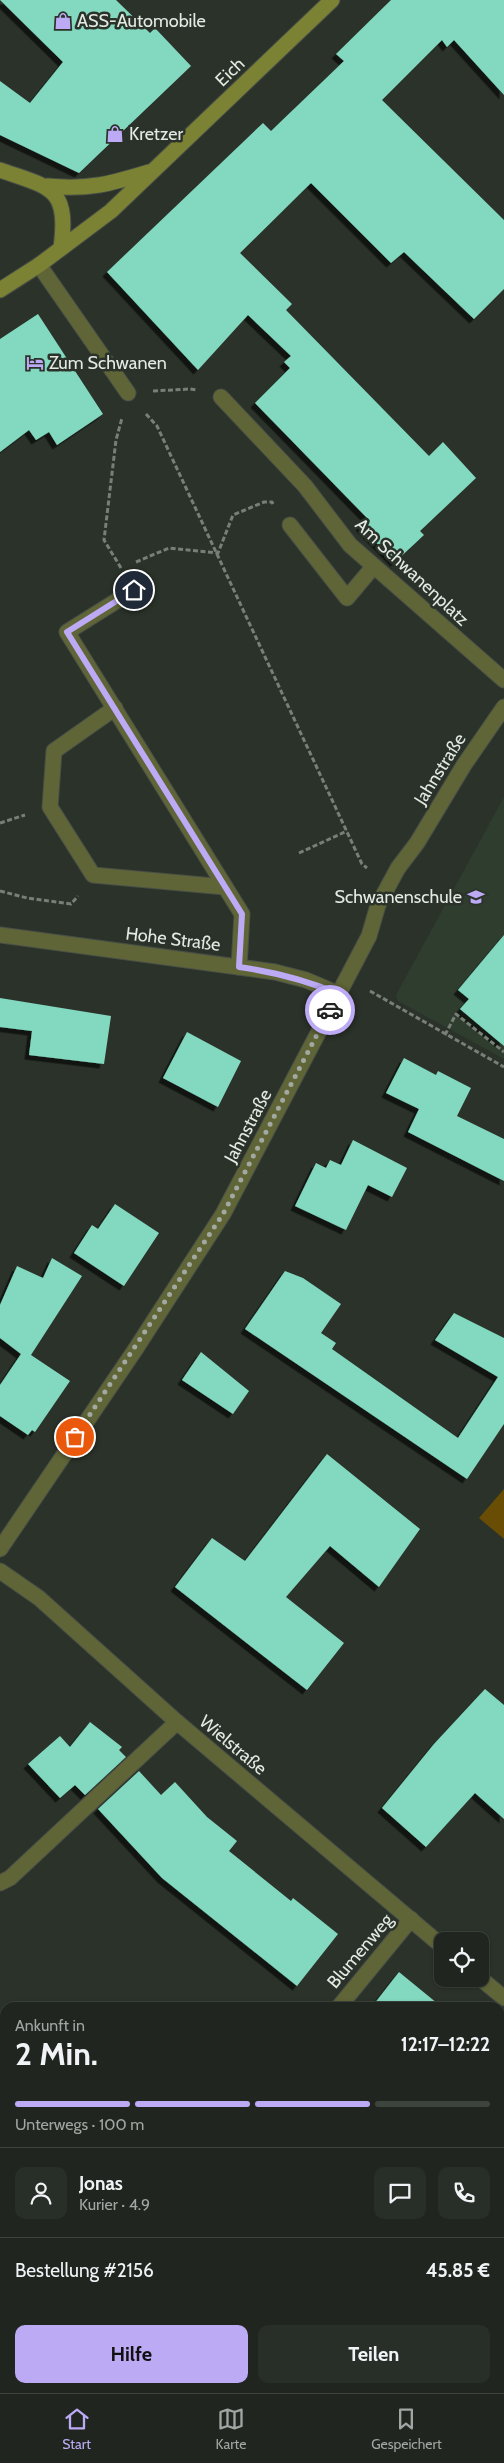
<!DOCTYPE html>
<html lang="de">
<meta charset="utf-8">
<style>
body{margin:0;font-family:Cabin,sans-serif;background:#282e28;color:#f1f3f6;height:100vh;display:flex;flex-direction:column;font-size:19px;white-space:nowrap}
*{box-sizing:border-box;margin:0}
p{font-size:16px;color:#a2a5a4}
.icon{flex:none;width:28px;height:28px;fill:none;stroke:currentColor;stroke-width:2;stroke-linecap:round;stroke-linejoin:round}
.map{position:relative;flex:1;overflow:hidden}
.sheet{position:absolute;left:0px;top:2002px;width:505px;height:391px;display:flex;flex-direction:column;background:#20261f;border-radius:15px 15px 0 0;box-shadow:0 1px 4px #0004,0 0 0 1px #3d433d}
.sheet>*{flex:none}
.buttons{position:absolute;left:434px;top:1932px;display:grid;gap:10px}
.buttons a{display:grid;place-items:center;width:55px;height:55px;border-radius:10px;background:#20261f;box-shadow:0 1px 4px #0004,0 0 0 1px #3d433d;font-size:25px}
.pin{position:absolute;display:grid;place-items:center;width:42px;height:42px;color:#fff;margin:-21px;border:2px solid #fff;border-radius:50%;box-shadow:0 1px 5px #0007}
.courier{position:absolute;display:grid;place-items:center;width:50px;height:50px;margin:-25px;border:4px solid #bcaaf5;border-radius:50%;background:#fff;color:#222;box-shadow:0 1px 6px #0007}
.headline em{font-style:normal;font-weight:700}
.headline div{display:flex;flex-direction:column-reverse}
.headline{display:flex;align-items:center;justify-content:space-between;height:85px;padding:0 15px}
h1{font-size:32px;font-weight:700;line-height:38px}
.bar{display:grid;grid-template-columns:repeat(4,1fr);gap:8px 5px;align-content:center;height:60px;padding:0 15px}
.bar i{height:6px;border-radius:4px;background:#3d433d}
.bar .current{background:#bcaaf5}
.bar p{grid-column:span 4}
.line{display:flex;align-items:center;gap:12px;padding:0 15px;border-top:1px solid #3d433d}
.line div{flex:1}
.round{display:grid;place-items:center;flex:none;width:52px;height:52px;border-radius:10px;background:#282e28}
.cta{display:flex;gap:10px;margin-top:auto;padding:10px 15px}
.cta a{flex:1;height:58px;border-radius:10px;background:#bcaaf5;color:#111;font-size:20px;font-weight:700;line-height:58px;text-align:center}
.cta a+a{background:#282e28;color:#f1f3f6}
.menu{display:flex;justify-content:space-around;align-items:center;height:70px;border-top:1px solid #3d433d;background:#20261f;font-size:14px;color:#a2a5a4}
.menu a{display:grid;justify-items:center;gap:2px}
.menu .current{color:#bcaaf5}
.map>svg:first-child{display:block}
.built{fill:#2f3d2f}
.green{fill:#6a4d04}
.building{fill:#83d8c0;filter:url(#shadow)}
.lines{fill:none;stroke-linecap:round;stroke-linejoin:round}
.lane-casing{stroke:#484f47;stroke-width:17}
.street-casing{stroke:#484f47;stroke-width:17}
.secondary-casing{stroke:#484f47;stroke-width:17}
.path{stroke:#787f77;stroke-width:3;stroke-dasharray:5 2.5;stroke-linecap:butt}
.lane{stroke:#606537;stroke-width:15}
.street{stroke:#606537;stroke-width:15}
.secondary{stroke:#7c8234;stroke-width:15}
.done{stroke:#a2a9a2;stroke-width:5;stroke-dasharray:0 9}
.route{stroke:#bcaaf5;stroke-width:6}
.labels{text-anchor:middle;stroke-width:5;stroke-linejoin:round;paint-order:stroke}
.poi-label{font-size:18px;fill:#e3e9e3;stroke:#2a3229;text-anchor:start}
.street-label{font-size:18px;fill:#e3e9e3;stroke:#2a3229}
</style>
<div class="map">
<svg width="504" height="2393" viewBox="0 0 504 2393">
<defs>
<filter id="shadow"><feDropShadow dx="-4.5" dy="4.5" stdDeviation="0" flood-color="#0009"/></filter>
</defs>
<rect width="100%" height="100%" fill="#2a3229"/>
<!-- built -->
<path class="built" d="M 504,797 L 504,1059 L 398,1001 L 396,995 Z"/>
<!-- green -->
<path class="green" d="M 504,1489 L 504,1539 L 479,1518 Z"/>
<!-- building -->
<g class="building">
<path d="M 0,0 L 116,0 L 150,33 L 155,28 L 191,66 L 79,173 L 0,135 L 0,81 L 30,103 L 63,62 Z"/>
<path d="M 391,0 L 504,0 L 504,95 L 454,40 L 447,47 L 442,40 L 382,100 L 504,220 L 504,289 L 474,319 L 404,252 L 391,263 L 311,183 L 240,253 L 292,304 L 286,310 L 429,456 L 443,442 L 476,478 L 420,531 L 424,535 L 395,562 L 360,526 L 368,519 L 255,403 L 290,368 L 284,362 L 291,356 L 248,315 L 198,370 L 107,272 L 263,123 L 271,131 L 344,61 L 336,54 Z"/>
<path d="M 38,314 L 103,414 L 57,445 L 49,432 L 36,440 L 29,430 L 0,452 L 0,339 Z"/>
<path d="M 504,935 L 504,1046 L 460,1009 L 469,999 L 458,990 Z"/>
<path d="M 0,998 L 111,1016 L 104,1064 L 29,1055 L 32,1031 L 0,1027 Z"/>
<path d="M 187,1032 L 241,1061 L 218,1107 L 163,1078 Z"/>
<path d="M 404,1058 L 436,1075 L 438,1071 L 471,1088 L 457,1116 L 504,1139 L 504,1181 L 408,1132 L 419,1109 L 386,1093 Z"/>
<path d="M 353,1140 L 407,1168 L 392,1197 L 368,1185 L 346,1230 L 295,1206 L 316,1163 L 326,1168 L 330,1160 L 341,1165 Z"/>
<path d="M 115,1204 L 159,1233 L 124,1286 L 74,1253 L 92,1225 L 98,1229 Z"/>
<path d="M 52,1258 L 82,1276 L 31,1355 L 70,1381 L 35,1432 L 32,1430 L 28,1435 L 0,1416 L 0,1385 L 21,1354 L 0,1338 L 0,1305 L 17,1266 L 43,1278 Z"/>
<path d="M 285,1271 L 303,1278 L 341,1304 L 321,1333 L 336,1343 L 332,1349 L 458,1438 L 498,1377 L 435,1340 L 454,1313 L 504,1338 L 504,1424 L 467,1479 L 245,1329 Z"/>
<path d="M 201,1352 L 249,1391 L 233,1414 L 182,1380 Z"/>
<path d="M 327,1454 L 420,1529 L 379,1587 L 330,1546 L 286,1597 L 344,1643 L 307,1690 L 175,1587 L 212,1538 L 245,1561 Z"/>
<path d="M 485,1689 L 504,1705 L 504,1819 L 475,1793 L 426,1847 L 382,1808 L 434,1744 Z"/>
<path d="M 90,1722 L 122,1747 L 119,1750 L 126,1757 L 85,1795 L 75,1785 L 60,1798 L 28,1764 L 60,1736 L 70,1747 Z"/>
<path d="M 139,1771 L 161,1795 L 175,1782 L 207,1817 L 237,1841 L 229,1851 L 291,1901 L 293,1898 L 338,1934 L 297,1986 L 162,1878 L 98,1809 Z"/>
<path d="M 399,1972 L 443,2008 L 371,2008 Z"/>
</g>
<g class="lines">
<!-- lane casing -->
<g class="lane-casing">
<g id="lane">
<path d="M 39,265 L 128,393"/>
<path d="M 221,397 L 305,486 L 350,545 L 504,680"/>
<path d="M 290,525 L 347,598 L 374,566"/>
<path d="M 134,590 L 67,632 L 242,914 L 239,967"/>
<path d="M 115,708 L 54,751 L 50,807 L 93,875 L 225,887"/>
<path d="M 0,1883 L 10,1878 L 177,1722"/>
</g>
</g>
<!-- street casing -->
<g class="street-casing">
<g id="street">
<path d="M 0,935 L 275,972 L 306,980 L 339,994"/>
<path d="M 0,1549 L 135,1350 L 223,1214 L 369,936 L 378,905 L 398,868 L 417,843 L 464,765 L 504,707"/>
<path d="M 0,1571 L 39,1598 L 177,1722 L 442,1946"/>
<path d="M 480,1978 L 504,1998"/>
<path d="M 338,2008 L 411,1919"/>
<path d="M 500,2364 L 504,2358"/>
<path d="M 19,2393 L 23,2389"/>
<path d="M 479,2393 L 482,2389"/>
</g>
</g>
<!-- secondary casing -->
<g class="secondary-casing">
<g id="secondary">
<path d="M 0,170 C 51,188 69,187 61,248"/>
<path d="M 47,186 C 89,190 110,184 149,172"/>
<path d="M 0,290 L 39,265 L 111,211 L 332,0"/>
</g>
</g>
<!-- path -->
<g class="path">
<path d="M 153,391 L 190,389 L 197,390"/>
<path d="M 146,414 L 157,426 L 362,864 L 367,868"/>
<path d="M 136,562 L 169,548 L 218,553 L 233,515 L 264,502 L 272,502 L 273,504"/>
<path d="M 121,568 L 104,540 L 116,440 L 122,418"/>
<path d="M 0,823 L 25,815"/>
<path d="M 299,853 L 347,831"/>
<path d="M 0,891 L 27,898 L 71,904 L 78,896"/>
<path d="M 370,991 L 504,1067"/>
<path d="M 445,1035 L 456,1014 L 504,1052"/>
</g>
<!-- lane -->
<use href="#lane" class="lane"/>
<!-- street -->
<use href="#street" class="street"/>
<!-- secondary -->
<use href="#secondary" class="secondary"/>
</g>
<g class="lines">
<!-- done -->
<path class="done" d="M 75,1437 L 223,1214 L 330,1010"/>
<!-- route -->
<path class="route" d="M 134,590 L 67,632 L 242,914 L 239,967 C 275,972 306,980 339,994 L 330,1010"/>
</g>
<!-- icons -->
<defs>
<g id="shop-bare" transform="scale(1.35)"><path d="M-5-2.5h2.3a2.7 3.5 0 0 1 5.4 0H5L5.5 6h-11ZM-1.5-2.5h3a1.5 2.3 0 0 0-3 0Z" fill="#bcaaf5" stroke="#2a3229" stroke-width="2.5" paint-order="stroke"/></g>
<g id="hotel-bare" transform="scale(1.35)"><path d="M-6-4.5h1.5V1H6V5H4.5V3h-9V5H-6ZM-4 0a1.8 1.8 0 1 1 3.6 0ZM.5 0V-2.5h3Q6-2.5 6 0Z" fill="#bcaaf5" stroke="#2a3229" stroke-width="2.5" paint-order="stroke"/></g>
<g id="school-bare" transform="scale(1.35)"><path d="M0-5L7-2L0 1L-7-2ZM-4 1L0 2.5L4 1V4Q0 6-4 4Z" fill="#bcaaf5" stroke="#2a3229" stroke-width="2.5" paint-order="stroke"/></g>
</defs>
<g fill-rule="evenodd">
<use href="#shop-bare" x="63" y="21"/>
<use href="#shop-bare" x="115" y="134"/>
<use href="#hotel-bare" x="35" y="363"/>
<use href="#school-bare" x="476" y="897"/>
</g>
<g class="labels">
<!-- poi labels -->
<g class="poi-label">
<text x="77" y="27">ASS-Automobile</text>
<text x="129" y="140">Kretzer</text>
<text x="49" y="369">Zum Schwanen</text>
<text x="462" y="903" text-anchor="end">Schwanenschule</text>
</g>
<!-- street labels -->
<g class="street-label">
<text transform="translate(230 72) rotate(-44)" y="6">Eich</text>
<text transform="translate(412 572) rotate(43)" y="6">Am Schwanenplatz</text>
<text transform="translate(440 769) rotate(-58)" y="6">Jahnstraße</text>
<text transform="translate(173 939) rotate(7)" y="6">Hohe Straße</text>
<text transform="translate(248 1126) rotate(-62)" y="6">Jahnstraße</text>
<text transform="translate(233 1745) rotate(40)" y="6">Wielstraße</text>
<text transform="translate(360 1951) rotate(-50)" y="6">Blumenweg</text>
</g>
</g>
</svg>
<div class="buttons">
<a><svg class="icon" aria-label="locate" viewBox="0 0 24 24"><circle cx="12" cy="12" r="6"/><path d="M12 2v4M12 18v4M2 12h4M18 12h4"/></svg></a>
</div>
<div class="pin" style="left:75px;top:1437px;background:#ea580c"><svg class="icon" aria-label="bag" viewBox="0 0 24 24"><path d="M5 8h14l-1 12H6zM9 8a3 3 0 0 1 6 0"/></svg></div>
<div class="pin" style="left:134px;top:590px;background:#1f2937"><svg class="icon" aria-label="home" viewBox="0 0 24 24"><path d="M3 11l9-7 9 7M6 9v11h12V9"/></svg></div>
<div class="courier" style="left:330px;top:1010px"><svg class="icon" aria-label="car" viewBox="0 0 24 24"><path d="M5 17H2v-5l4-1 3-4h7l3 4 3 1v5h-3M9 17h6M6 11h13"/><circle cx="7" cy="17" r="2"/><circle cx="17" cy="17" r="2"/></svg></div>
<section class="sheet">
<div class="headline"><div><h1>2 Min.</h1><p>Ankunft in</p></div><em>12:17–12:22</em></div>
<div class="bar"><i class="current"></i><i class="current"></i><i class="current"></i><i></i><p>Unterwegs · 100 m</p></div>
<div class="line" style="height:90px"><a class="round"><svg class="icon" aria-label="person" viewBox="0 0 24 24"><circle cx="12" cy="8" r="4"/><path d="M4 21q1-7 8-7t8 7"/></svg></a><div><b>Jonas</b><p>Kurier · 4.9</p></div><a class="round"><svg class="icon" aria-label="chat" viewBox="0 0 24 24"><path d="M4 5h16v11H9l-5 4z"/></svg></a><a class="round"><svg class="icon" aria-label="phone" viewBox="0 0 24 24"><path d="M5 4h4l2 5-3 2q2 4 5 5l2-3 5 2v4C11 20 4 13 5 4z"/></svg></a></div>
<div class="line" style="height:65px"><div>Bestellung #2156</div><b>45.85 €</b></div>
<div class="cta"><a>Hilfe</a><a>Teilen</a></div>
</section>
</div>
<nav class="menu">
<a class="current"><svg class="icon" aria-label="home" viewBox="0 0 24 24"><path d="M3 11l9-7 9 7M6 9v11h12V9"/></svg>Start</a>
<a><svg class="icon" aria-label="map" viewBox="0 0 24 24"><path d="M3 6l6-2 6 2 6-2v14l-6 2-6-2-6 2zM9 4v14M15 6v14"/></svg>Karte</a>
<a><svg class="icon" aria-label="saved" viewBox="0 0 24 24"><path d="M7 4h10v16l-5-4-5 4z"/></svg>Gespeichert</a>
</nav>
